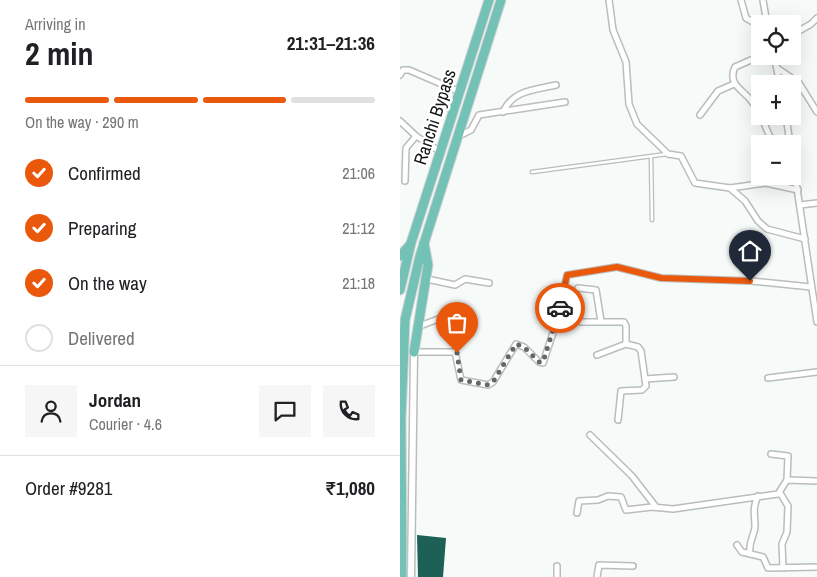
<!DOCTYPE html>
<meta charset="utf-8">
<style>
body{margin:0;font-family:"Archivo Narrow",sans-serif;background:#f6f6f6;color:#202124;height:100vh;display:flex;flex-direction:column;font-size:19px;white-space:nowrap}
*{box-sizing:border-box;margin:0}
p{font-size:16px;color:#757577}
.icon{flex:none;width:28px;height:28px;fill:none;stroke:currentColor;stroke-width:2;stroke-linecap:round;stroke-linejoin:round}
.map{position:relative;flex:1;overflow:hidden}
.drawer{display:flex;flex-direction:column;background:#fff;width:400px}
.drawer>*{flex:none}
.controls{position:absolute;left:351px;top:15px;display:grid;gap:10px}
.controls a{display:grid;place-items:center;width:50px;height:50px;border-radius:0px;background:#fff;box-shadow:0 5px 20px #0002;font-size:25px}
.pin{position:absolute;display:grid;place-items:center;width:42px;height:42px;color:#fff;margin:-51px -21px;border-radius:50% 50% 50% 0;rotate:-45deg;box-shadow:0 0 5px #0007}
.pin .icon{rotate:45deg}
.courier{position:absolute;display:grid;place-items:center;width:50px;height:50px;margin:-25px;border:4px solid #ea580c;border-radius:50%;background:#fff;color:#222;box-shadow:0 1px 6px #0007}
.head em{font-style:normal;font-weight:700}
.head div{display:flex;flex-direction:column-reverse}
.head{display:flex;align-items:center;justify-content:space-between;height:85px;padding:0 25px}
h1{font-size:32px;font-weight:700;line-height:38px}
.bar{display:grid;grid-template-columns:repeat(4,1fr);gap:8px 5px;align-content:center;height:60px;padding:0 25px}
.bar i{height:6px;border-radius:4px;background:#e0e0e0}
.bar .selected{background:#ea580c}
.bar p{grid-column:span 4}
.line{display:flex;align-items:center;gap:12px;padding:0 25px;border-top:1px solid #e0e0e0}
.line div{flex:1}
.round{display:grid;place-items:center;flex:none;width:52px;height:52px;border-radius:0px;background:#f6f6f6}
ol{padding:0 25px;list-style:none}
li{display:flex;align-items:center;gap:15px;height:55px}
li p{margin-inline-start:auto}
li .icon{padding:5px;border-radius:50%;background:#ea580c;color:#fff;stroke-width:4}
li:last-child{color:#757577}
li i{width:28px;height:28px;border:2px solid #e0e0e0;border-radius:50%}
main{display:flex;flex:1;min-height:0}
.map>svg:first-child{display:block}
.building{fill:#1d6056}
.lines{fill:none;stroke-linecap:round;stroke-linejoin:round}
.service-casing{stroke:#babdbd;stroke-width:5}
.minor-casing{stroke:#babdbd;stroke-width:8}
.tertiary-casing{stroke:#babdbd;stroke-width:9}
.trunk-casing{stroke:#d5d5d5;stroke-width:11}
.service{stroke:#fff;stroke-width:2.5}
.minor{stroke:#fff;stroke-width:5}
.tertiary{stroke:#fff;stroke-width:6}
.trunk{stroke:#74c2b6;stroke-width:9}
.done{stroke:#646766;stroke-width:5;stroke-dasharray:0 9}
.route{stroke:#ea580c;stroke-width:6}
.labels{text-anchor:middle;stroke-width:5;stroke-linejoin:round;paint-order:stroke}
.street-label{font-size:18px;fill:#161817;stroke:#fff}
</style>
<main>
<section class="drawer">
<div class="head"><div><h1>2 min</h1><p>Arriving in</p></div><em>21:31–21:36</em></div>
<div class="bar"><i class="selected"></i><i class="selected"></i><i class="selected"></i><i></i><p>On the way · 290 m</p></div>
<ol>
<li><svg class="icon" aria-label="check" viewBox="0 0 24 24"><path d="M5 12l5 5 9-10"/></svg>Confirmed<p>21:06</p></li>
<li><svg class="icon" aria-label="check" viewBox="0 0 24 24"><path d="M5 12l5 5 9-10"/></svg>Preparing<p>21:12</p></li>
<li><svg class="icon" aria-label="check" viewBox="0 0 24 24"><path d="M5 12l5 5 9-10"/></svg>On the way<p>21:18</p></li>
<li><i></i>Delivered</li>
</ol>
<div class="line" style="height:90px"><a class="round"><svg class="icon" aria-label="person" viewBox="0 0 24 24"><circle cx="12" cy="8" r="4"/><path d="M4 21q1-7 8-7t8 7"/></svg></a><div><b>Jordan</b><p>Courier · 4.6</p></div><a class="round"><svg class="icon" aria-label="chat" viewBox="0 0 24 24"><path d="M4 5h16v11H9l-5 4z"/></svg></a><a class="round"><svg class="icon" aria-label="phone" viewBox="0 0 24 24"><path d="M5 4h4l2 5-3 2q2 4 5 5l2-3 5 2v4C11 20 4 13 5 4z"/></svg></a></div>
<div class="line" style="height:65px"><div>Order #9281</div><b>₹1,080</b></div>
</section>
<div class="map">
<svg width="417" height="577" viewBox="0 0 417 577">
<rect width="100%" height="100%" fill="#f6faf9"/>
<!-- building -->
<path class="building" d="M 17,535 L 46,538 L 43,577 L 18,577 Z"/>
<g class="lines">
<!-- service casing -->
<g class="service-casing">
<g id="service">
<path d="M 251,157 L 252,220"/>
<path d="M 132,172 L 267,154"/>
</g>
</g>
<!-- minor casing -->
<g class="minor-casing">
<g id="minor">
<path d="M 209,0 L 213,30 L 226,62 L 229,104 L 237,124 L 268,154 L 281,156 L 295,183 L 330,188 L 366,183 L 398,190"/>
<path d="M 341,0 L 346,18 L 360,26"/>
<path d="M 363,0 L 367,24"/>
<path d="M 392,35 L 411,24 L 417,18"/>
<path d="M 360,56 L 335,67 C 328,82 339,88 348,97 C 353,102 356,108 360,114"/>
<path d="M 374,56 L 380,84"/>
<path d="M 377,68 L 399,83 L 417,112"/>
<path d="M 0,75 L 3,70 L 9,70 L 60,92"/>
<path d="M 103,112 C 113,90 134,90 156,85"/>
<path d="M 300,115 L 318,91 L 334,84"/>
<path d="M 361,116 L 373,144"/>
<path d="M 386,116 L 390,144"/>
<path d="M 0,121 L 16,136 L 41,152"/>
<path d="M 59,136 L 71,130 L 79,115 L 165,102"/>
<path d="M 392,155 L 417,322"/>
<path d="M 5,181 L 6,148 L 16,136"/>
<path d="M 330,188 L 345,201 L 358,221 L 367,229 L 405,239"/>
<path d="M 400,205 L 417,203"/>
<path d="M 27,279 L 55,285 L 65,279 L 89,283"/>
<path d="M 178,288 L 196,290 L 201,321"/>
<path d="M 158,318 L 167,275 L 217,267 L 261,278 L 351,281 L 411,287"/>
<path d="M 17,327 L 41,318 L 53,310"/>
<path d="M 14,352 L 55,352 L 61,380 L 88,385 L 93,382 L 116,344 L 124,347 L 139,362 L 143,363 L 158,318 L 182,322 L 224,322 L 226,326 L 226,344 L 238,347 L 241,351 L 246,386 L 242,390 L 221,391 L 218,420"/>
<path d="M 197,355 L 226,344"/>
<path d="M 368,378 L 417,372"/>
<path d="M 245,379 L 274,377"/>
<path d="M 190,435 L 232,476 L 256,507"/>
<path d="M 371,454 L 388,456 L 387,480"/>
<path d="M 380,493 L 388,506 L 387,532 L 382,544 L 383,568"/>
<path d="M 177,513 L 179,501 L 198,500 L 208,496 L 221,497 L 226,510 L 252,507 L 273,509 L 378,494 L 387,480 L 417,481"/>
<path d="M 337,545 L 342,552 L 363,557 L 368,568 L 417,567"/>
<path d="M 350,554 C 348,542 354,537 355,527 C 355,515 352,508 358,496"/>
<path d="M 157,566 L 157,577"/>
<path d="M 197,577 L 199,565 L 233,566"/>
</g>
</g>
<!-- tertiary casing -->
<g class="tertiary-casing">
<path id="tertiary" d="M 11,577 L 14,352"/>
</g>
<!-- trunk casing -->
<g class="trunk-casing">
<g id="trunk">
<path d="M 0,256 L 10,245"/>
<path d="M 0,290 L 11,243 L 89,0"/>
<path d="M 14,352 L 28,265 L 24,243"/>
<path d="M 2,577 L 1,419 L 5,320 L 20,256 L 101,0"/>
</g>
</g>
<!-- service -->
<use href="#service" class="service"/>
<!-- minor -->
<use href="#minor" class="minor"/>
<!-- tertiary -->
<use href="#tertiary" class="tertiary"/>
<!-- trunk -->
<use href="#trunk" class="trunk"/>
</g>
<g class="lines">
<!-- done -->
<path class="done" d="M 57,353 L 61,380 L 88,385 L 93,382 L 116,344 L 124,347 L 139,362 L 143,362 L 160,308"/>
<!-- route -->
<path class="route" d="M 160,308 L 167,275 L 217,267 L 261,278 L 350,281"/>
</g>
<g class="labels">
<!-- street labels -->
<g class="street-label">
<text transform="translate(35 117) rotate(-72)" y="6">Ranchi Bypass</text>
</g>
</g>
</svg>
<div class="controls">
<a><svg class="icon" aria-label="locate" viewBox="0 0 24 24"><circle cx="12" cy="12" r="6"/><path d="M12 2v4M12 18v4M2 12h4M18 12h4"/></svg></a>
<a>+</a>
<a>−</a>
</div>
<div class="pin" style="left:57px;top:353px;background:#ea580c"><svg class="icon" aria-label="bag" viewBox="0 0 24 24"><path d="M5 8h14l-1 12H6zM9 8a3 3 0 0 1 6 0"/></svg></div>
<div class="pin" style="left:350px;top:281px;background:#1f2937"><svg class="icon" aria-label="home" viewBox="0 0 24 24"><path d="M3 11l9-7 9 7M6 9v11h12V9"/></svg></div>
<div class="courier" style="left:160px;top:308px"><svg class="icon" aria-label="car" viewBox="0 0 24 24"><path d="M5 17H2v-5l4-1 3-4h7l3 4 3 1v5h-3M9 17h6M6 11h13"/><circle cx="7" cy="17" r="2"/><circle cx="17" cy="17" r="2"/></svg></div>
</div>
</main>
